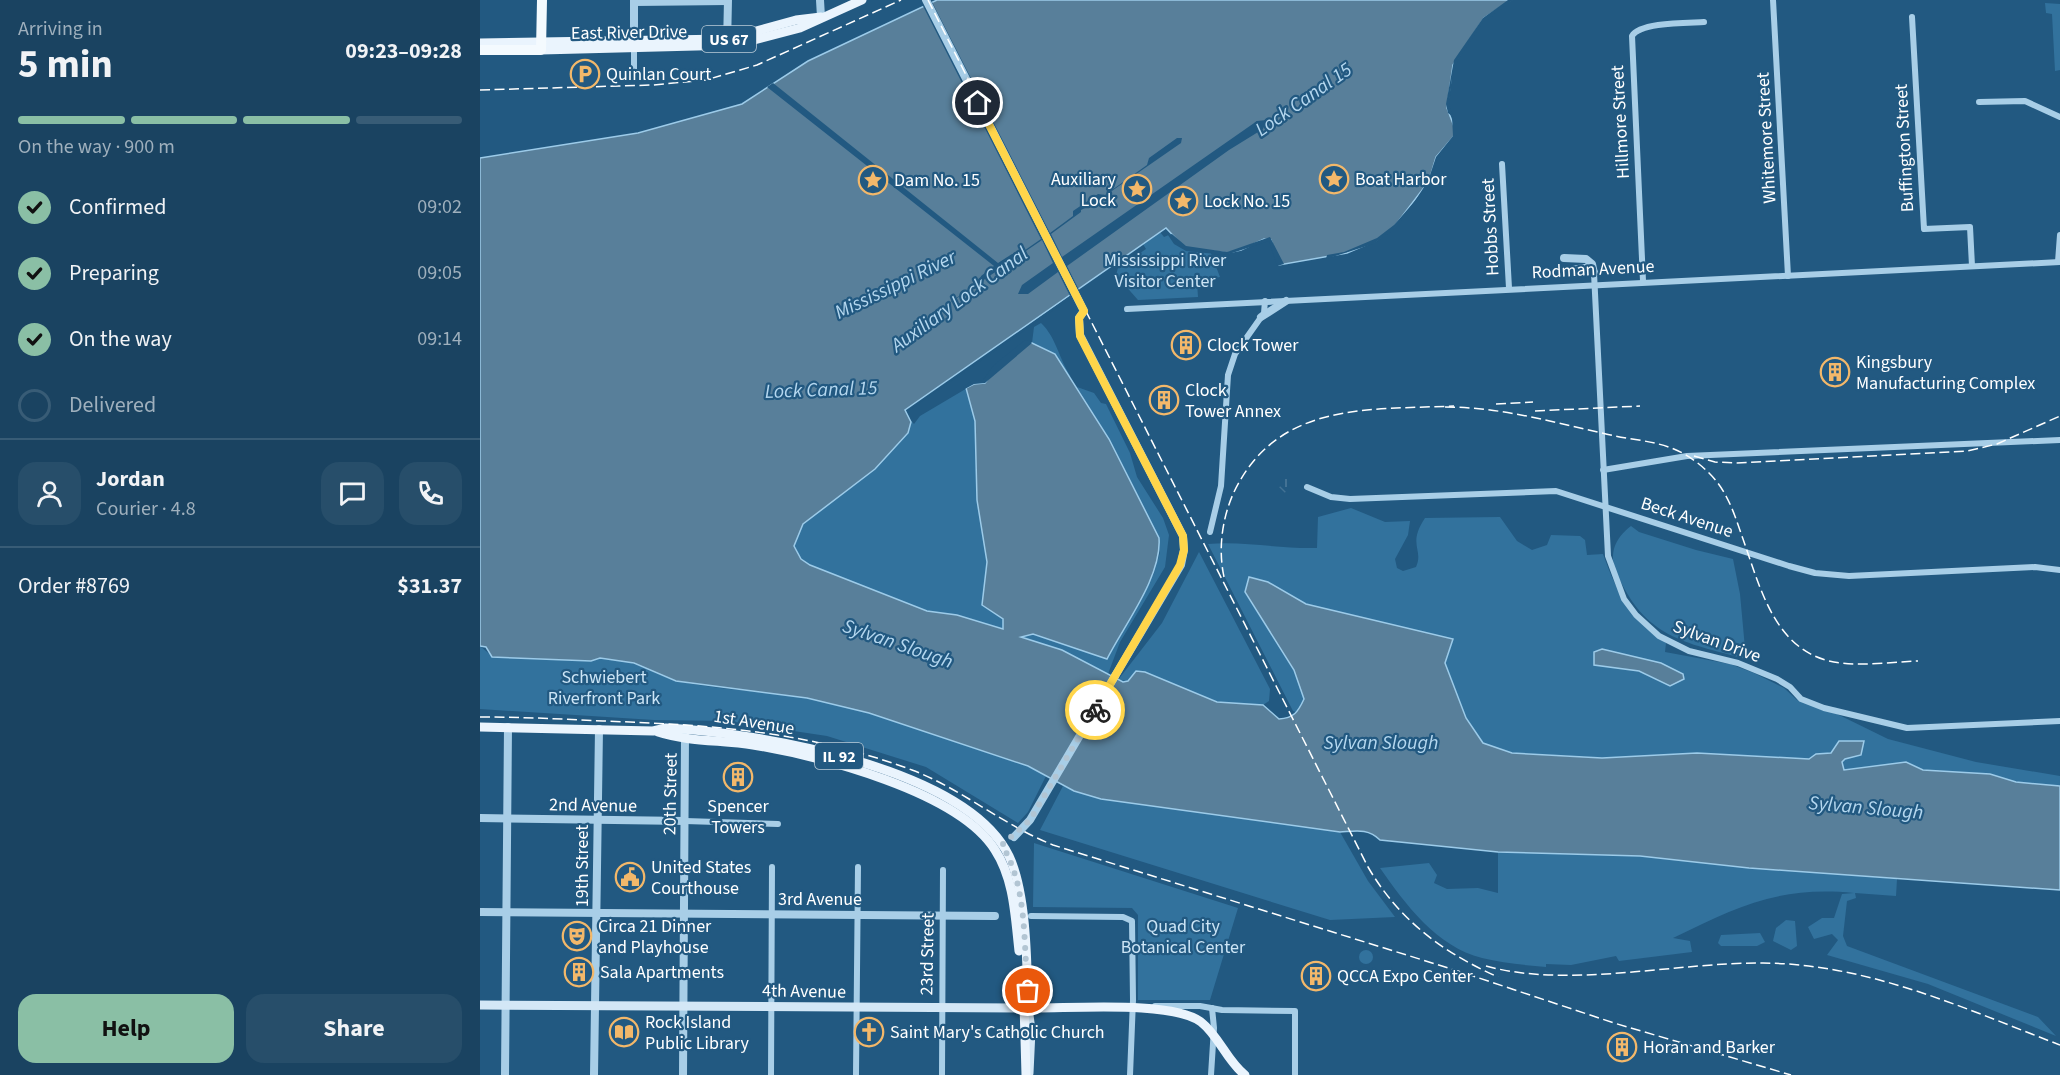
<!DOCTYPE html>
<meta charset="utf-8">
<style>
body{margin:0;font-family:"Source Sans 3",sans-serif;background:#274e6a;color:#f1f3f6;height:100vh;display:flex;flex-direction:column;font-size:22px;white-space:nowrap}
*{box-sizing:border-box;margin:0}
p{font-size:20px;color:#9fb0bd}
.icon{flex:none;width:33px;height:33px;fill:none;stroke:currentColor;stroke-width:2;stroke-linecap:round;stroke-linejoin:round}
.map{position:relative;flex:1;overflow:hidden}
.details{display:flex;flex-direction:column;background:#1a4361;width:480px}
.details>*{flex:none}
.pin{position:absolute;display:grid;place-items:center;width:51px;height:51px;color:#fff;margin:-26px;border:3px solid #fff;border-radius:50%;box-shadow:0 2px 6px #0007}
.courier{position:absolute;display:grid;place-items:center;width:60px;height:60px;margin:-30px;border:4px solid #ffd54a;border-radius:50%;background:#fff;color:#222;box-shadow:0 2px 8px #0007}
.headline em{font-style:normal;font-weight:700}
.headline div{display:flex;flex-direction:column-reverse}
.headline{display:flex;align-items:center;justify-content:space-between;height:102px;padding:0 18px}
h1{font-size:39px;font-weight:700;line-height:45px}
.bar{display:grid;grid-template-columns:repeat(4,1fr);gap:9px 6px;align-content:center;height:72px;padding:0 18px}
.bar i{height:8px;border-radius:4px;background:#385c76}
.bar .current{background:#8abfa5}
.bar p{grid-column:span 4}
.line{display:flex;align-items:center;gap:15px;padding:0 18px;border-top:2px solid #385c76}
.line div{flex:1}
.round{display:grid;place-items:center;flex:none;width:63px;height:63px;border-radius:18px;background:#274e6a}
ol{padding:0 18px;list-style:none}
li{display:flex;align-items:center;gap:18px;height:66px}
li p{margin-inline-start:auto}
li .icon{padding:6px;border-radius:50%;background:#8abfa5;color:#111;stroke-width:4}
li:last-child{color:#9fb0bd}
li i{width:33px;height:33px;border:3px solid #385c76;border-radius:50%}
.action{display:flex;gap:12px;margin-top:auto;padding:12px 18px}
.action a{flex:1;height:69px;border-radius:18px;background:#8abfa5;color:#111;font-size:24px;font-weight:700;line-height:69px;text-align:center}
.action a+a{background:#274e6a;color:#f1f3f6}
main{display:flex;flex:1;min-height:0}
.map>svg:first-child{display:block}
.green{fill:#32729d}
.water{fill:#587f9a;stroke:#9ccbe9;stroke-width:1.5}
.pier{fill:#225981}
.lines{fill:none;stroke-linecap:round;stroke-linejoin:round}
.tertiary-tunnel{stroke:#437294;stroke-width:8;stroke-dasharray:8 4;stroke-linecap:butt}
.minor{stroke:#a8cee7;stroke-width:6}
.tertiary{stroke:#a8cee7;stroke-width:8}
.secondary{stroke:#d3e7f6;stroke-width:9}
.primary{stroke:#eaf4fd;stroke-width:9}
.trunk{stroke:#f4fafe;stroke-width:10}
.rail{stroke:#fff;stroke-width:1.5;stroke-dasharray:10 4.5;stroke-linecap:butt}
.tertiary-bridge{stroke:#a8cee7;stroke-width:8}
.done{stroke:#b2c5d3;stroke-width:6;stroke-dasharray:0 10.8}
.route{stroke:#ffd54a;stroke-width:8}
.labels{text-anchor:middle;stroke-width:4.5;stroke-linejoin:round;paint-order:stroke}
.shield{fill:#225981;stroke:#bdcdd9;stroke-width:1.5}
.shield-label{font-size:16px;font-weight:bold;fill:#fff}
.street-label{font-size:18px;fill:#fff;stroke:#225981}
.poi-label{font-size:18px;fill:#fff;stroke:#225981;text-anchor:start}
.park-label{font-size:18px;fill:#cce5f6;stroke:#225981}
.water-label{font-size:20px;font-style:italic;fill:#b4d7ef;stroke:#225981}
</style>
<main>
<section class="details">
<div class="headline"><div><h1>5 min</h1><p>Arriving in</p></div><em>09:23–09:28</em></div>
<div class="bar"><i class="current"></i><i class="current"></i><i class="current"></i><i></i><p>On the way · 900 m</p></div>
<ol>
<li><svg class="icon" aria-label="check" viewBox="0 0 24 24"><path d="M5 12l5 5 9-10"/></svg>Confirmed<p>09:02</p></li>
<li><svg class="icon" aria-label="check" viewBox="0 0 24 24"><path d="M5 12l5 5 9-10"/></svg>Preparing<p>09:05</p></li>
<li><svg class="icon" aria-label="check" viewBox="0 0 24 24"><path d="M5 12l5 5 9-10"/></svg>On the way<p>09:14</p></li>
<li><i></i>Delivered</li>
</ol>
<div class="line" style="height:108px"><a class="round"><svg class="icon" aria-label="person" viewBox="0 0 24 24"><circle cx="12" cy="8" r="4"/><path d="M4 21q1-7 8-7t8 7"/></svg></a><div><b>Jordan</b><p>Courier · 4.8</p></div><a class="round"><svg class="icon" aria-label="chat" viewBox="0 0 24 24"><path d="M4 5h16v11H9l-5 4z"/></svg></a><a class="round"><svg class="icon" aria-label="phone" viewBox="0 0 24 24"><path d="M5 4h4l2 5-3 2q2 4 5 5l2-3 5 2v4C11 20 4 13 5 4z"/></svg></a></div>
<div class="line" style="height:78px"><div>Order #8769</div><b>$31.37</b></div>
<div class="action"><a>Help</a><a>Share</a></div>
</section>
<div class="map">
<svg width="1580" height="1075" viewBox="0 0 1580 1075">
<rect width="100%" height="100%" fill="#225981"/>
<!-- green -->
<g class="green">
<path d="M 1565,3 L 1580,4 L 1580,70 L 1575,71 L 1572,14 L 1566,13 Z"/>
<path d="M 680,232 L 684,237 L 691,234 L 697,242 L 730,251 L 740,277 L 717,282 L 718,297 L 658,300 L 636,275 L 638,268 L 666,249 L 663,244 Z"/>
<path d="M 561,323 C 576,337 579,359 591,377 L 552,343 L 554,327 Z"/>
<path d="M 494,384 L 640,633 L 674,573 L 680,552 L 629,439 L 597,387 L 614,393 L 621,403 L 626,404 L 650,453 L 657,477 L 683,518 L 689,535 L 685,567 L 640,642 L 628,674 L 325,573 L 293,528 L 425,414 L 434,424 L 440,416 Z"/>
<path d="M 871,508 L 905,522 L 930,521 L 928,535 L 915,559 L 917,568 L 923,571 L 936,567 C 944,549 927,545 945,518 L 1020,517 L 1037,541 L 1052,550 L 1067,545 L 1071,535 L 1100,536 L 1105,540 L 1107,555 L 1123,554 C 1138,596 1150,616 1186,643 L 1185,652 L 1250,664 L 1274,673 L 1304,688 L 1317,700 L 1357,714 L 1408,739 L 1496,762 L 1580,776 L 1580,786 L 1536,782 L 1510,774 L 1497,777 L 1032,753 L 824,699 L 818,713 L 813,711 L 728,544 C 765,541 800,549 837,548 L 838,517 Z"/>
<path d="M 1151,526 L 1159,532 L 1216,550 L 1253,559 L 1260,594 L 1266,659 C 1203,642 1166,638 1137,574 C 1128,554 1135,538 1151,526 Z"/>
<path d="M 719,552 L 790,689 L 789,701 L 783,705 L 737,702 L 665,672 L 648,681 L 638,680 L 682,623 Z"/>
<path d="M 0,646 L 13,657 L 111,661 C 142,650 169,674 198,681 C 238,690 282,691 324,697 C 366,704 407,718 447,731 C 487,744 529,755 566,776 L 548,812 L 538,823 L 446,767 L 347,736 L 248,721 L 174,720 L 0,709 Z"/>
<path d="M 583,786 L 594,791 L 860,832 L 888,881 L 915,917 L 850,920 L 560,830 Z"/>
<path d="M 554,843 L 758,908 L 730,1000 L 658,1000 L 658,915 L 652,908 L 553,907 Z"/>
<path d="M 1018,852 L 1160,856 L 1417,879 L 1416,896 L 1375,893 L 1376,898 L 1367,901 L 1363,936 L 1367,946 L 1558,1017 L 1576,1036 L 1448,984 L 1347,955 L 1358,940 L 1352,934 L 1334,939 L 1328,927 L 1342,918 L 1354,918 L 1362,894 L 1374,893 C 1299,886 1258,906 1193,938 L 1210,941 L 1212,952 L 1139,961 L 1136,956 L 1091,965 L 1066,964 L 1066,967 C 1044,965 1022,963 1002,958 C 957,947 925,904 900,868 L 949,863 L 957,875 L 954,883 L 967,889 L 998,888 L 1018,893 Z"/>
<path d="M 1306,920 L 1315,921 L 1317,946 L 1311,950 L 1293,941 L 1296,928 Z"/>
<path d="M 1280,933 L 1285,942 L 1277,946 L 1241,946 L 1238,943 L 1241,935 Z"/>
<circle cx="886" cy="957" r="7"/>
</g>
<!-- water -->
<g class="water">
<path d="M 457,0 L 1031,0 L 1004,18 L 973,65 L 967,108 L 975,129 L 974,136 L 956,157 L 949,181 L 914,227 L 895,241 L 867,253 L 799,265 L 791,240 L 784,239 L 761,250 L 747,253 L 705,248 L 686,228 L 425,410 L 431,422 L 428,433 L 395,469 L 323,524 L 314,546 L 321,559 L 330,565 L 447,611 L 477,615 L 523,629 L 523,619 L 502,605 L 507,562 L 497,500 L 495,421 L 486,388 L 494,384 L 505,383 L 516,368 L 545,343 L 552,343 L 575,354 L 629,439 L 679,538 C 682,577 644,625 627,659 L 553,634 L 541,637 L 582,650 L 643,682 L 648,681 L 656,671 L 665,672 L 737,702 L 783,705 L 799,719 C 814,718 818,712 824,699 L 814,670 L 765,592 L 769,577 L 788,582 L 826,604 L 973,639 L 965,663 L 986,718 L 1003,743 L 1032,753 L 1122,758 L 1217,753 L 1329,759 L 1336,754 L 1351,753 L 1359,741 L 1384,741 L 1381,755 L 1365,759 L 1362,762 L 1364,770 L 1426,762 L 1443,770 L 1510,774 L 1536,782 L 1580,786 L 1580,890 L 1269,868 L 1160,856 L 1018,852 L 900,840 C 888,828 876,831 860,832 L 621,799 L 594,791 L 548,766 L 389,713 L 327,698 L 196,681 L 154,663 L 120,658 L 111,661 L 12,657 L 6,647 L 0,646 L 0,158 L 158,133 L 262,104 L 328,61 Z"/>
<path d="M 1122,649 L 1181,663 L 1203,674 L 1204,679 L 1190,686 L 1159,671 L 1114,665 L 1114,652 Z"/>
</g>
<!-- pier -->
<g class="pier">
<path d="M 451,0 L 570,233 L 593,216 L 593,211 L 618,194 L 625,195 L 667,165 L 669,158 L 697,138 L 702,138 L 701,143 L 613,204 L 601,210 L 601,212 L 571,234 L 582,257 L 777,121 L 787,120 L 783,129 L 749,150 L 587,266 L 600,292 L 428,411 L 590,296 L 578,272 L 548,294 L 538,294 L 542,285 L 573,263 L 562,240 L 445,320 L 499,282 L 501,276 L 514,266 L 287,87 L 293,83 L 518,263 L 532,254 L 538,255 L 561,239 L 442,4 Z"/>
<path d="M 1028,0 L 1033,0 L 1003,23 L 978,60 L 972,79 L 969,105 L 977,125 L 977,135 L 957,161 L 951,183 L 937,203 L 913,230 L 893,244 L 846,259 L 847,255 L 864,252 L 897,238 L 914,225 L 935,201 L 948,181 L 956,157 L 973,136 L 972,116 L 968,113 L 966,104 L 974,60 L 1003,18 Z"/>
<path d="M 692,234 L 706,246 L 747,252 L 790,237 L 804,264 L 797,266 L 789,241 L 746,255 L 706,251 L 694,244 L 688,235 Z"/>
<path d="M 549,340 L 552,343 L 505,383 L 494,384 L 483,390 L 484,386 L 492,381 L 503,380 L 514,365 L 544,341 Z"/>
</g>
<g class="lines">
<!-- tertiary-tunnel -->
<g class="tertiary-tunnel">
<path d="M 805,483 L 807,483"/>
<path d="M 802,490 L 803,489"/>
</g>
<!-- minor -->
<g class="minor">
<path d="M 1293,0 L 1308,276"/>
<path d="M 154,3 L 248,2"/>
<path d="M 1432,17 L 1444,229 L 1490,227 L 1492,266"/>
<path d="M 154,48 L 154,72"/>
<path d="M 1499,102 L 1545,101 L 1580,117"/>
<path d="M 1022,164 L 1029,288"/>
<path d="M 1578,262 L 1580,235"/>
<path d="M 1114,273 L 1128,556 L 1144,599 L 1156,615 L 1179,636 L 1209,651 L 1258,663 L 1297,679 L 1310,687 L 1321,699 L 1344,708 L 1427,728 L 1580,721"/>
<path d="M 1163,281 L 1152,36 C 1160,22 1208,23 1224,22"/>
<path d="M 647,309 L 1580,262"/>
<path d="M 1123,470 L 1207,456 L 1580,440"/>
<path d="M 827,487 L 851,497 L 870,499 L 1076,491 L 1309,566 L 1335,573 L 1369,576 L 1555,567 L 1580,570"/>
<path d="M 730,532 L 741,486 L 748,375 L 755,354 L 784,313 L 785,301"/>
<path d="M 205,821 L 298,824"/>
<path d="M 551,916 L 643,917 L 652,921 L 653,1000 L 650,1075"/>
<path d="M 675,1006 L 720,1006 L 742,1010 L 815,1011 L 815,1075"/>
<path d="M 291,1075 L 292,867"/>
<path d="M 376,1075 L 378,867"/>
<path d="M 462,1075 L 463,870"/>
<path d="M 731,1075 L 734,1028 L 732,1008"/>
</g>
<!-- tertiary -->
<g class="tertiary">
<path d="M 154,0 L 154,46"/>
<path d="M 340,0 L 341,17"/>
<path d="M 446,0 L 604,311 L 599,318 L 600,335 L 703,536 L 704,550 L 701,565 L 635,676"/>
<path d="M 247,45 L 248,0"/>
<path d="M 1084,258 L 1106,259 L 1112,264 L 1114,273"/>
<path d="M 1085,271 L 1105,268 L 1114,273"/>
<path d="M 781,317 L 806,301"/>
<path d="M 0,818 L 205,821"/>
<path d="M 0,912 L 515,916"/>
<path d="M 25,1075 L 28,727"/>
<path d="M 114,1075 L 119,729"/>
<path d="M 203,1075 L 205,735"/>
</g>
<!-- secondary -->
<path class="secondary" d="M 0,1005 L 548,1008 L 551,1030 L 549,1073"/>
<!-- primary -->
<g class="primary">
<path d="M 0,43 L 247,39 L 316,20 L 341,17"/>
<path d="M 61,50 L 255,45 L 320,28 L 382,0"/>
<path d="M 0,727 L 173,731 L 186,728 C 275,732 486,767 529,856 C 547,894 547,965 548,1008 C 588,1009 692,1000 721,1022 C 739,1036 747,1061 765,1075"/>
<path d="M 178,732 C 208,742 242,740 273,745 C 339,756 478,791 515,850 C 534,879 535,916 539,951"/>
<path d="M 544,1003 L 546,1075"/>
</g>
<!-- trunk -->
<path class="trunk" d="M 0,50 L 61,50 L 62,0"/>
<!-- rail -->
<g class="rail">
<path d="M 448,0 L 888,867 C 919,920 962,952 1018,977"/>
<path d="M 0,90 L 173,85 L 226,80 L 277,65 L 421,0"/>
<path d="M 1016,404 L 1053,402"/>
<path d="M 965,407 C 1019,407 1069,421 1122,433 C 1166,444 1194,438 1230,474 C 1248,492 1255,516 1263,539 C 1281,590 1296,656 1361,663 C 1386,666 1413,662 1438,661"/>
<path d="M 1055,411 L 1160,406"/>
<path d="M 1214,456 L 1235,462 L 1256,463 L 1487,451 L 1517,444 L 1580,416"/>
<path d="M 744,577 C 738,549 742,518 754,492 C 798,401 888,410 974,406"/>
<path d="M 0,717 C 41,717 82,719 123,721 C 234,725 327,731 432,770 C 482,789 523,825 573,845 L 978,971 L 1134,1023 L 1311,1075"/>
<path d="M 1006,966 C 1090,989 1197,962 1283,963 C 1389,964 1483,1008 1580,1045"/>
</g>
<!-- tertiary-bridge -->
<path class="tertiary-bridge" d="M 534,837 L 550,820 L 635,676"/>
</g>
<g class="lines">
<!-- done -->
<path class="done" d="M 548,991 C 543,943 548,888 522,845 L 550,820 L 615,710"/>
<!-- route -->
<path class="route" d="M 498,103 L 604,311 L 599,318 L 600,336 L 703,536 L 704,550 L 700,565 L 615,710"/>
</g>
<!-- icons -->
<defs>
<g id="parking-ring" transform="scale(1.5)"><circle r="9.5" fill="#225981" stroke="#f3b86a" stroke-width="1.5"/><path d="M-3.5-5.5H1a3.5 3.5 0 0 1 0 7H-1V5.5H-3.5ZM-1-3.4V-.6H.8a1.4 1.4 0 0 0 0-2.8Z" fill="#f3b86a"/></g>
<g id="sight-ring" transform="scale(1.5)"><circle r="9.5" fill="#225981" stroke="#f3b86a" stroke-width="1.5"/><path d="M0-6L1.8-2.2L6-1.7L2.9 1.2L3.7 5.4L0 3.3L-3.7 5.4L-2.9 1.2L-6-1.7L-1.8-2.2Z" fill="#f3b86a"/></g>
<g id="building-ring" transform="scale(1.5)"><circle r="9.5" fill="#225981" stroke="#f3b86a" stroke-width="1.5"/><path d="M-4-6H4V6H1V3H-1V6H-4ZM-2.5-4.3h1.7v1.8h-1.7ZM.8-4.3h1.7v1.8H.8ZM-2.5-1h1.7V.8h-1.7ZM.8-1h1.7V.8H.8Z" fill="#f3b86a"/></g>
<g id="civic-ring" transform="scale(1.5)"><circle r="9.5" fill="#225981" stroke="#f3b86a" stroke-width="1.5"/><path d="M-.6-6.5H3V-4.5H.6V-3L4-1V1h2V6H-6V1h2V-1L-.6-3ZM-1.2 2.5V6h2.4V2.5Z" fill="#f3b86a"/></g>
<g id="theatre-ring" transform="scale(1.5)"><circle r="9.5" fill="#225981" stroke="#f3b86a" stroke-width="1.5"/><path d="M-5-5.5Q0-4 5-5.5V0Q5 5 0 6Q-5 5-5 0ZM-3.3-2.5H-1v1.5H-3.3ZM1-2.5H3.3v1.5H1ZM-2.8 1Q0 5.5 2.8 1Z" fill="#f3b86a"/></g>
<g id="library-ring" transform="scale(1.5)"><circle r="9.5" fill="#225981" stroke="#f3b86a" stroke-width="1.5"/><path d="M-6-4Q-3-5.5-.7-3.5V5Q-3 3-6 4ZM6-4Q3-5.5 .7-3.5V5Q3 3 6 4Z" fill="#f3b86a"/></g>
<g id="church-ring" transform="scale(1.5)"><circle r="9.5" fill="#225981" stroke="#f3b86a" stroke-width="1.5"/><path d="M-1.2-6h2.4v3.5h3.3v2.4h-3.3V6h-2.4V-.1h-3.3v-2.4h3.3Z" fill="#f3b86a"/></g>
</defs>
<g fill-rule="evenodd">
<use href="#parking-ring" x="105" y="74"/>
<use href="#sight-ring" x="854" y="179"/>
<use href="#sight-ring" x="393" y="180"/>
<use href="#sight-ring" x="657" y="189"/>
<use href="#sight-ring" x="703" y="201"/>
<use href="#building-ring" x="706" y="345"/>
<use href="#building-ring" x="1355" y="372"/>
<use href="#building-ring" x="684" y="400"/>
<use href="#building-ring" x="258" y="777"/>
<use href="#civic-ring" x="150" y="877"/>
<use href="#theatre-ring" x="97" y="936"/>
<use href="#building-ring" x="99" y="972"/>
<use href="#building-ring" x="836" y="976"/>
<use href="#library-ring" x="144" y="1032"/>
<use href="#church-ring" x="389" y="1032"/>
<use href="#building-ring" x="1142" y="1047"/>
</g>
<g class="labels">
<!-- shield labels -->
<g class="shield">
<rect x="222" y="26" width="54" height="26" rx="4.5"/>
<rect x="335" y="743" width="48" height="26" rx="4.5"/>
</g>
<g class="shield-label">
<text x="249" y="45">US 67</text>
<text x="359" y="762">IL 92</text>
</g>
<!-- street labels -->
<g class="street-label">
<text transform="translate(149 32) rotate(-1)" y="6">East River Drive</text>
<text transform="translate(1140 122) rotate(-93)" y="6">Hillmore Street</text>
<text transform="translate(1286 138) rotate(-93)" y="6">Whitemore Street</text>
<text transform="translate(1424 148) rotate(-93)" y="6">Buffington Street</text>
<text transform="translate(1010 227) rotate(-93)" y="6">Hobbs Street</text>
<text transform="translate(1113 269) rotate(-3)" y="6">Rodman Avenue</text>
<text transform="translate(1207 517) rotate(18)" y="6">Beck Avenue</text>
<text transform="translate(1237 641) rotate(20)" y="6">Sylvan Drive</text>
<text transform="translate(274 722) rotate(9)" y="6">1st Avenue</text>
<text transform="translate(190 794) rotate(-89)" y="6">20th Street</text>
<text transform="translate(113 805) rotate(1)" y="6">2nd Avenue</text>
<text transform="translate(102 866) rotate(-90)" y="6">19th Street</text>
<text x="340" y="905">3rd Avenue</text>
<text transform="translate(447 954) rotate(-89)" y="6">23rd Street</text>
<text transform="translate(324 991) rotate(1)" y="6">4th Avenue</text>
</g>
<!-- poi labels -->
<g class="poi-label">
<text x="126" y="80">Quinlan Court</text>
<text x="636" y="185" text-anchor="end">Auxiliary<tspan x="636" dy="21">Lock</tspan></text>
<text x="875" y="185">Boat Harbor</text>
<text x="414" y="186">Dam No. 15</text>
<text x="724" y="207">Lock No. 15</text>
<text x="727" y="351">Clock Tower</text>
<text x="1376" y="368">Kingsbury<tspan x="1376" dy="21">Manufacturing Complex</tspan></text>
<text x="705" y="396">Clock<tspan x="705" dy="21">Tower Annex</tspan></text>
<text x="258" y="812" text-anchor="middle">Spencer<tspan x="258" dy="21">Towers</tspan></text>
<text x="171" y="873">United States<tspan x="171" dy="21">Courthouse</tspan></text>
<text x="118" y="932">Circa 21 Dinner<tspan x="118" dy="21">and Playhouse</tspan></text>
<text x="120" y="978">Sala Apartments</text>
<text x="857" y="982">QCCA Expo Center</text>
<text x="165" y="1028">Rock Island<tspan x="165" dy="21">Public Library</tspan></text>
<text x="410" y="1038">Saint Mary's Catholic Church</text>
<text x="1163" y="1053">Horan and Barker</text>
</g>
<!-- park labels -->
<g class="park-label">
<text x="685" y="266">Mississippi River<tspan x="685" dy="21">Visitor Center</tspan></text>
<text x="124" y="683">Schwiebert<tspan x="124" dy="21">Riverfront Park</tspan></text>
<text x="703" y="932">Quad City<tspan x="703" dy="21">Botanical Center</tspan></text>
</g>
<!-- water labels -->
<g class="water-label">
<text transform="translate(823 99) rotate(-35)" y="7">Lock Canal 15</text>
<text transform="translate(415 284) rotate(-26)" y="7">Mississippi River</text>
<text transform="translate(479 299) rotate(-36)" y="7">Auxiliary Lock Canal</text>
<text transform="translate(341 389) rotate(-2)" y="7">Lock Canal 15</text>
<text transform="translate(418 643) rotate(19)" y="7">Sylvan Slough</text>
<text x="901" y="749">Sylvan Slough</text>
<text transform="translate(1386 807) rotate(5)" y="7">Sylvan Slough</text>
</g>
</g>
</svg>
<div class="pin" style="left:548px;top:991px;background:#ea580c"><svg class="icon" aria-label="bag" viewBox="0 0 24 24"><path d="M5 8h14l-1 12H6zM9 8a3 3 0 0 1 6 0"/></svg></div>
<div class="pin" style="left:498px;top:103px;background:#1f2937"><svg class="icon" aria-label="home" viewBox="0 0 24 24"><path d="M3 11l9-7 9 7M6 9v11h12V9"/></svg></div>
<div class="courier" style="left:615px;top:710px"><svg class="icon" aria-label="bike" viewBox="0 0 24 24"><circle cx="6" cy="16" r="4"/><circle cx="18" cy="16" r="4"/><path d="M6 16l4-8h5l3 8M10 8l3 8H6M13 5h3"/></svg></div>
</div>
</main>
